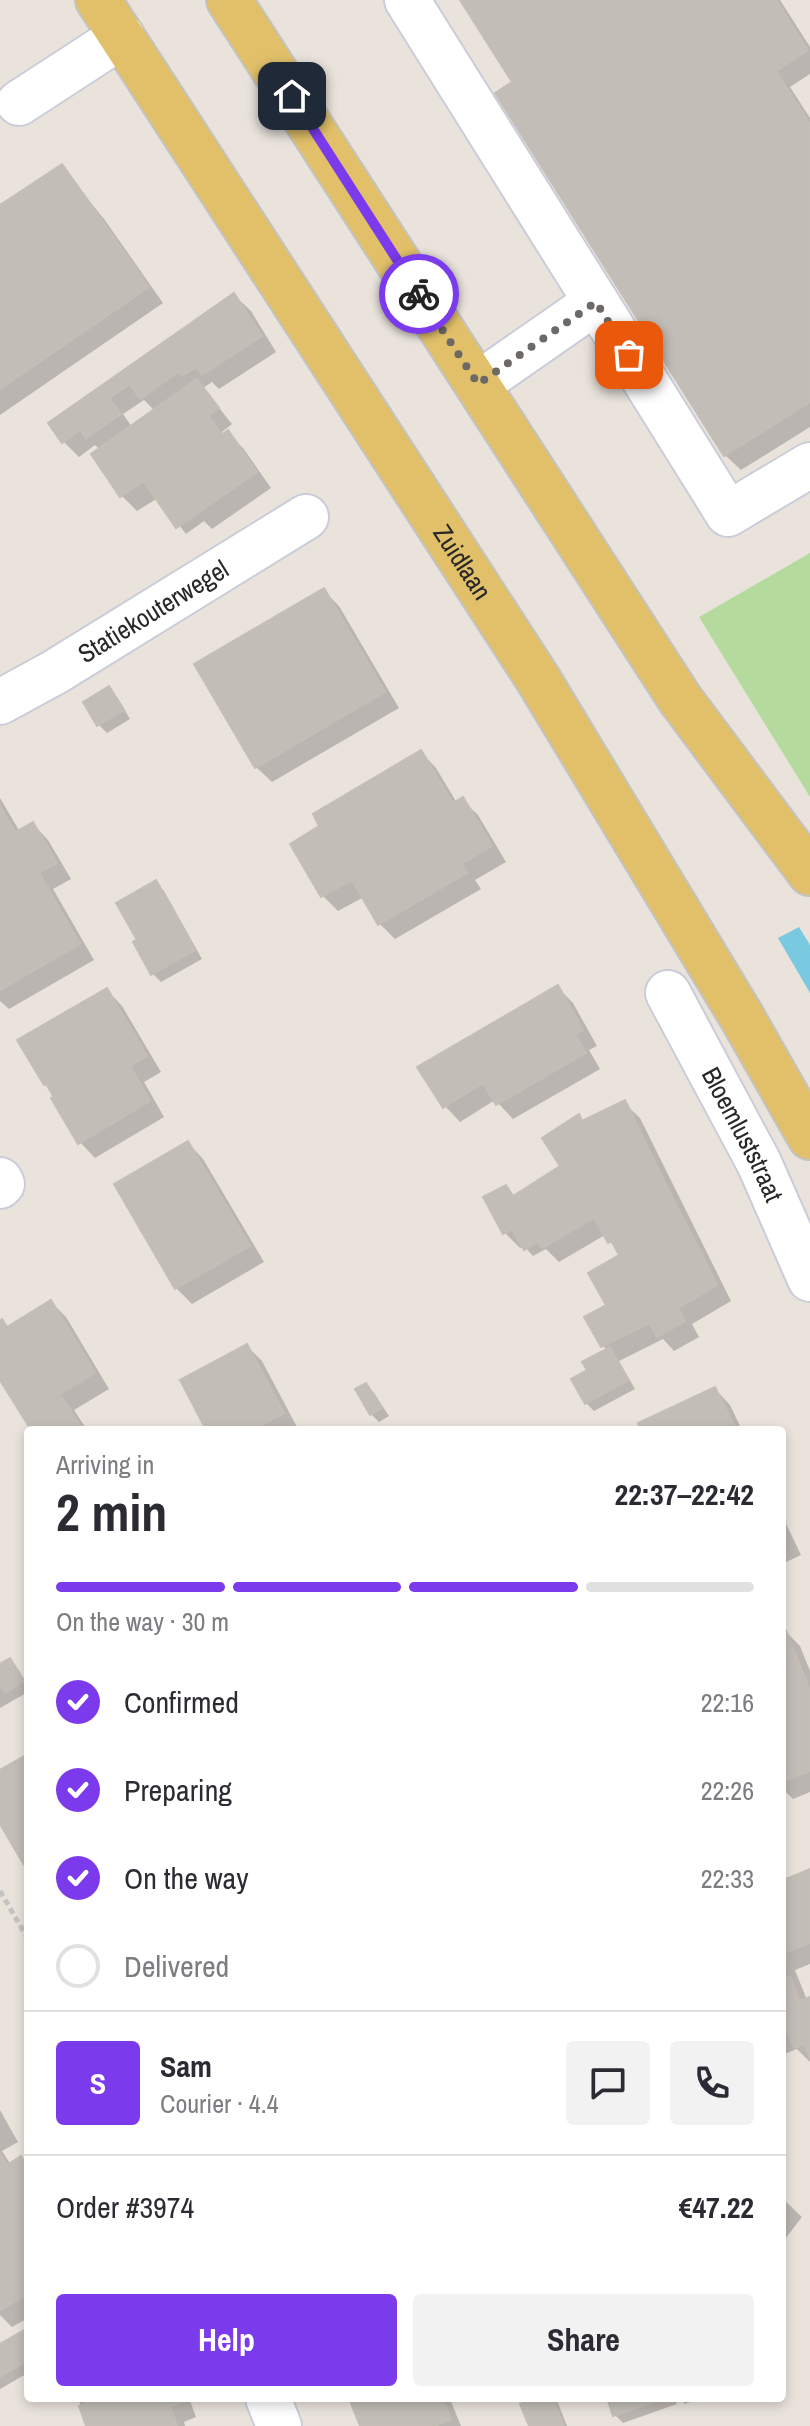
<!DOCTYPE html>
<meta charset="utf-8">
<style>
body{margin:0;font-family:"Archivo Narrow",sans-serif;background:#f2f2f3;color:#2b2b33;height:100vh;display:flex;flex-direction:column;font-size:30px;white-space:nowrap}
*{box-sizing:border-box;margin:0}
p{font-size:26px;color:#7c7c81}
.icon{flex:none;width:44px;height:44px;fill:none;stroke:currentColor;stroke-width:2;stroke-linecap:round;stroke-linejoin:round}
.map{position:relative;flex:1;overflow:hidden}
.drawer{position:absolute;left:24px;top:1426px;width:762px;height:976px;display:flex;flex-direction:column;background:#fff;border-radius:8px;box-shadow:0 4px 12px #0003}
.drawer>*{flex:none}
.pin{position:absolute;display:grid;place-items:center;width:68px;height:68px;color:#fff;margin:-34px;border-radius:16px;box-shadow:0 4px 12px #0006}
.courier{position:absolute;display:grid;place-items:center;width:80px;height:80px;margin:-40px;border:6px solid #7c3aed;border-radius:50%;background:#fff;color:#222;box-shadow:0 2px 10px #0007}
.overview em{font-style:normal;font-weight:700}
.overview div{display:flex;flex-direction:column-reverse}
.overview{display:flex;align-items:center;justify-content:space-between;height:136px;padding:0 32px}
h1{font-size:52px;font-weight:700;line-height:60px}
.bar{display:grid;grid-template-columns:repeat(4,1fr);gap:12px 8px;align-content:center;height:96px;padding:0 32px}
.bar i{height:10px;border-radius:6px;background:#e1e1e2}
.bar .active{background:#7c3aed}
.bar p{grid-column:span 4}
.line{display:flex;align-items:center;gap:20px;padding:0 32px;border-top:2px solid #e1e1e2}
.line div{flex:1}
.round{display:grid;place-items:center;flex:none;width:84px;height:84px;border-radius:8px;background:#f2f2f3}
ol{padding:0 32px;list-style:none}
li{display:flex;align-items:center;gap:24px;height:88px}
li p{margin-inline-start:auto}
li .icon{padding:8px;border-radius:50%;background:#7c3aed;color:#fff;stroke-width:4}
li:last-child{color:#7c7c81}
li i{width:44px;height:44px;border:4px solid #e1e1e2;border-radius:50%}
.primary-button{display:flex;gap:16px;margin-top:auto;padding:16px 32px}
.primary-button a{flex:1;height:92px;border-radius:8px;background:#7c3aed;color:#fff;font-size:32px;font-weight:700;line-height:92px;text-align:center}
.primary-button a+a{background:#f2f2f3;color:#2b2b33}
.map>svg:first-child{display:block}
.green{fill:#b5da9e}
.water{fill:#79c9e1}
.shadow{fill:#0003;fill-rule:evenodd}
.building{fill:#c2bdb7;stroke:#c4beb6;stroke-width:2}
.lines{fill:none;stroke-linecap:round;stroke-linejoin:round}
.minor-casing{stroke:#cacdd9;stroke-width:48}
.major-casing{stroke:#c3c3c3;stroke-width:48}
.path{stroke:#c3c3c3;stroke-width:5;stroke-dasharray:6 4;stroke-linecap:butt}
.minor{stroke:#fff;stroke-width:44}
.major{stroke:#e1c069;stroke-width:44}
.done{stroke:#6c6967;stroke-width:8;stroke-dasharray:0 14.4}
.route{stroke:#7c3aed;stroke-width:10}
.labels{text-anchor:middle;stroke-width:8;stroke-linejoin:round;paint-order:stroke}
.street-label{font-size:26px;fill:#282828;stroke:#fff}
</style>
<div class="map">
<svg width="810" height="2426" viewBox="0 0 810 2426">
<rect width="100%" height="100%" fill="#e9e3dc"/>
<!-- green -->
<path class="green" d="M 810,553 L 810,797 L 699,617 Z"/>
<!-- water -->
<path class="water" d="M 799,927 L 810,945 L 810,993 L 778,938 Z"/>
<!-- shadow -->
<g class="shadow">
<path d="M 462,0 L 780,0 L 810,47 L 810,74 L 790,87 L 810,118 L 810,427 L 741,470 L 725,455 L 515,83 Z"/>
<path d="M 62,167 L 104,219 L 163,303 L 0,415 L 0,208 Z"/>
<path d="M 235,296 L 251,311 L 276,352 L 219,389 L 212,382 L 203,388 L 232,424 L 222,432 L 225,435 L 228,433 L 243,448 L 271,488 L 212,529 L 204,521 L 186,534 L 158,498 L 137,511 L 122,496 L 94,454 L 100,450 L 95,445 L 79,457 L 64,442 L 51,424 ZM 144,400 L 155,411 L 132,427 L 123,414 Z"/>
<path d="M 324,591 L 339,606 L 399,708 L 272,782 L 256,767 Z"/>
<path d="M 109,689 L 117,697 L 130,719 L 107,733 L 99,725 Z"/>
<path d="M 421,752 L 436,768 L 457,803 L 462,800 L 478,815 L 506,862 L 475,880 L 481,889 L 395,939 L 380,924 L 364,897 L 338,911 L 323,896 L 322,827 Z"/>
<path d="M 0,798 L 20,832 L 33,824 L 48,840 L 71,879 L 53,889 L 94,960 L 9,1009 L 0,1001 Z"/>
<path d="M 156,883 L 164,891 L 202,959 L 161,982 L 153,974 L 136,943 L 140,941 Z"/>
<path d="M 557,987 L 573,1003 L 597,1046 L 589,1050 L 600,1069 L 513,1119 L 495,1100 L 460,1122 L 445,1106 Z"/>
<path d="M 107,990 L 122,1006 L 161,1072 L 144,1082 L 164,1117 L 95,1158 L 80,1142 L 57,1098 L 45,1084 Z"/>
<path d="M 624,1103 L 640,1118 L 731,1301 L 692,1324 L 699,1337 L 674,1351 L 663,1339 L 619,1361 L 635,1389 L 594,1411 L 586,1403 L 590,1370 L 608,1351 L 603,1346 L 609,1306 L 591,1273 L 622,1256 L 605,1235 L 559,1262 L 546,1249 L 533,1256 L 524,1246 L 520,1248 L 505,1233 L 486,1198 L 506,1187 L 515,1197 L 562,1167 L 579,1117 L 584,1122 Z"/>
<path d="M 188,1143 L 203,1159 L 264,1262 L 192,1304 L 176,1288 Z"/>
<path d="M 51,1302 L 66,1317 L 109,1389 L 74,1410 L 87,1430 L 33,1430 L 0,1377 L 0,1323 L 2,1322 L 8,1328 Z"/>
<path d="M 247,1346 L 262,1361 L 298,1429 L 209,1430 Z"/>
<path d="M 366,1385 L 374,1393 L 389,1416 L 379,1422 L 371,1414 Z"/>
<path d="M 715,1389 L 730,1405 L 742,1430 L 643,1430 Z"/>
<path d="M 782,1515 L 801,1555 L 782,1564 Z"/>
<path d="M 785,1631 L 800,1646 L 810,1671 L 810,1792 L 793,1799 L 782,1788 L 782,1632 Z"/>
<path d="M 10,1661 L 18,1669 L 28,1686 L 28,1692 L 0,1708 L 0,1666 Z"/>
<path d="M 810,1871 L 810,1964 L 795,1970 L 807,2000 L 810,1999 L 810,2062 L 797,2049 L 782,2055 L 782,1876 L 788,1880 Z"/>
<path d="M 0,2110 L 18,2142 L 2,2151 L 11,2165 L 21,2159 L 28,2166 L 28,2318 L 12,2327 L 0,2315 Z"/>
<path d="M 782,2198 L 802,2217 L 782,2243 Z"/>
<path d="M 28,2330 L 28,2373 L 0,2389 L 0,2347 Z"/>
<path d="M 78,2398 L 189,2398 L 196,2417 L 184,2422 L 185,2426 L 88,2426 Z"/>
<path d="M 351,2398 L 454,2398 L 450,2399 L 461,2426 L 362,2426 Z"/>
<path d="M 542,2398 L 553,2398 L 558,2403 L 567,2426 L 531,2426 L 523,2405 Z"/>
<path d="M 609,2398 L 674,2398 L 677,2404 L 623,2423 L 615,2415 Z"/>
<path d="M 679,2398 L 700,2398 L 685,2404 Z"/>
</g>
<!-- building -->
<g class="building">
<path d="M 460,0 L 776,0 L 808,50 L 776,71 L 810,124 L 810,402 L 724,456 L 495,93 L 512,82 Z"/>
<path d="M 62,164 L 89,202 L 20,192 Z"/>
<path d="M 20,192 L 89,202 L 149,287 L 0,389 L 0,205 Z"/>
<path d="M 234,293 L 262,336 L 202,375 L 196,367 L 182,376 L 179,371 L 140,399 L 130,384 L 109,398 L 121,414 L 86,438 L 80,430 L 62,443 L 48,423 Z"/>
<path d="M 197,379 L 219,408 L 208,415 L 222,435 L 228,430 L 257,472 L 195,515 L 175,486 L 156,499 L 144,481 L 120,497 L 91,454 Z"/>
<path d="M 175,486 L 195,515 L 176,528 L 156,499 Z"/>
<path d="M 324,588 L 385,692 L 255,768 L 194,664 Z"/>
<path d="M 109,686 L 124,710 L 97,726 L 83,702 Z"/>
<path d="M 421,750 L 453,803 L 463,797 L 492,846 L 461,864 L 467,873 L 378,925 L 352,880 L 321,897 L 290,844 L 319,826 L 313,814 Z"/>
<path d="M 0,806 L 15,832 L 0,841 Z"/>
<path d="M 33,822 L 57,863 L 39,873 L 50,892 L 0,920 L 0,841 Z"/>
<path d="M 156,880 L 177,917 L 137,940 L 116,903 Z"/>
<path d="M 50,892 L 80,944 L 0,990 L 0,920 Z"/>
<path d="M 177,917 L 195,950 L 151,975 L 133,942 Z"/>
<path d="M 558,985 L 583,1030 L 575,1034 L 586,1053 L 496,1105 L 483,1083 L 443,1108 L 417,1067 Z"/>
<path d="M 107,988 L 147,1056 L 130,1066 L 150,1101 L 78,1144 L 51,1098 L 54,1097 L 46,1084 L 44,1085 L 17,1040 Z"/>
<path d="M 625,1100 L 648,1148 L 503,1234 L 483,1197 L 506,1185 L 513,1196 L 560,1166 L 542,1138 L 579,1114 L 582,1121 Z"/>
<path d="M 188,1141 L 250,1246 L 175,1289 L 114,1184 Z"/>
<path d="M 648,1148 L 676,1205 L 608,1243 L 594,1218 L 542,1248 L 527,1220 Z"/>
<path d="M 676,1205 L 702,1254 L 606,1305 L 588,1273 L 619,1255 L 612,1242 Z"/>
<path d="M 527,1220 L 539,1241 L 524,1250 L 512,1229 Z"/>
<path d="M 702,1254 L 717,1285 L 678,1308 L 685,1321 L 657,1337 L 650,1323 L 601,1347 L 584,1317 Z"/>
<path d="M 51,1300 L 95,1373 L 60,1394 L 83,1430 L 31,1430 L 0,1380 L 0,1321 L 2,1319 L 7,1327 Z"/>
<path d="M 247,1344 L 284,1413 L 252,1430 L 206,1430 L 180,1380 Z"/>
<path d="M 610,1347 L 628,1380 L 585,1404 L 571,1379 L 587,1370 L 582,1362 Z"/>
<path d="M 366,1383 L 382,1408 L 370,1415 L 355,1389 Z"/>
<path d="M 715,1387 L 736,1430 L 641,1430 L 638,1423 Z"/>
<path d="M 785,1628 L 810,1691 L 810,1771 L 782,1782 L 782,1630 Z"/>
<path d="M 10,1658 L 24,1681 L 5,1693 L 0,1685 L 0,1664 Z"/>
<path d="M 28,1754 L 28,1855 L 23,1858 L 26,1864 L 24,1865 L 0,1824 L 0,1770 Z"/>
<path d="M 810,1869 L 810,1943 L 782,1954 L 782,1874 L 786,1879 Z"/>
<path d="M 790,1976 L 799,2001 L 810,1997 L 810,2059 L 804,2044 L 794,2048 L 788,2032 L 782,2034 L 782,1980 Z"/>
<path d="M 0,2154 L 7,2165 L 21,2156 L 28,2168 L 28,2212 L 0,2229 Z"/>
<path d="M 28,2212 L 28,2294 L 0,2310 L 0,2229 Z"/>
<path d="M 28,2328 L 28,2360 L 0,2377 L 0,2344 Z"/>
<path d="M 100,2398 L 181,2398 L 182,2402 L 170,2406 L 177,2426 L 86,2426 L 79,2406 Z"/>
<path d="M 349,2398 L 442,2398 L 451,2420 L 434,2426 L 360,2426 Z"/>
<path d="M 536,2398 L 553,2398 L 563,2425 L 529,2426 L 520,2404 Z"/>
<path d="M 607,2398 L 665,2398 L 613,2416 Z"/>
</g>
<g class="lines">
<!-- minor casing -->
<g class="minor-casing">
<g id="minor">
<path d="M 407,0 L 596,302 L 478,384"/>
<path d="M 19,103 L 122,36"/>
<path d="M 596,302 L 728,514 L 810,465"/>
<path id="s1" d="M 0,702 L 55,672 L 306,517"/>
<path id="s2" d="M 668,993 L 759,1163 L 810,1279"/>
<path d="M 0,1180 L 2,1184 L 0,1186"/>
<path d="M 268,2398 L 279,2426"/>
</g>
</g>
<!-- major casing -->
<g class="major-casing">
<g id="major">
<path id="s3" d="M 98,0 L 538,679 L 743,1019 L 810,1137"/>
<path d="M 229,0 L 680,699 L 810,873"/>
</g>
</g>
<!-- path -->
<path class="path" d="M 0,1891 L 28,1939"/>
<!-- minor -->
<use href="#minor" class="minor"/>
<!-- major -->
<use href="#major" class="major"/>
</g>
<g class="lines">
<!-- done -->
<path class="done" d="M 419,294 L 478,384 L 596,302 L 629,355"/>
<!-- route -->
<path class="route" d="M 292,96 L 419,294"/>
</g>
<g class="labels">
<!-- street labels -->
<g class="street-label">
<text dy="9" stroke="none"><textPath href="#s3" startOffset="670">Zuidlaan</textPath></text>
<text dy="9" stroke="none"><textPath href="#s1" startOffset="178">Statiekouterwegel</textPath></text>
<text dy="9" stroke="none"><textPath href="#s2" startOffset="160">Bloemluststraat</textPath></text>
</g>
</g>
</svg>
<div class="pin" style="left:629px;top:355px;background:#ea580c"><svg class="icon" aria-label="bag" viewBox="0 0 24 24"><path d="M5 8h14l-1 12H6zM9 8a3 3 0 0 1 6 0"/></svg></div>
<div class="pin" style="left:292px;top:96px;background:#1f2937"><svg class="icon" aria-label="home" viewBox="0 0 24 24"><path d="M3 11l9-7 9 7M6 9v11h12V9"/></svg></div>
<div class="courier" style="left:419px;top:294px"><svg class="icon" aria-label="bike" viewBox="0 0 24 24"><circle cx="6" cy="16" r="4"/><circle cx="18" cy="16" r="4"/><path d="M6 16l4-8h5l3 8M10 8l3 8H6M13 5h3"/></svg></div>
<section class="drawer">
<div class="overview"><div><h1>2 min</h1><p>Arriving in</p></div><em>22:37–22:42</em></div>
<div class="bar"><i class="active"></i><i class="active"></i><i class="active"></i><i></i><p>On the way · 30 m</p></div>
<ol>
<li><svg class="icon" aria-label="check" viewBox="0 0 24 24"><path d="M5 12l5 5 9-10"/></svg>Confirmed<p>22:16</p></li>
<li><svg class="icon" aria-label="check" viewBox="0 0 24 24"><path d="M5 12l5 5 9-10"/></svg>Preparing<p>22:26</p></li>
<li><svg class="icon" aria-label="check" viewBox="0 0 24 24"><path d="M5 12l5 5 9-10"/></svg>On the way<p>22:33</p></li>
<li><i></i>Delivered</li>
</ol>
<div class="line" style="height:144px"><b class="round" style="background:#7c3aed;color:#fff">S</b><div><b>Sam</b><p>Courier · 4.4</p></div><a class="round"><svg class="icon" aria-label="chat" viewBox="0 0 24 24"><path d="M4 5h16v11H9l-5 4z"/></svg></a><a class="round"><svg class="icon" aria-label="phone" viewBox="0 0 24 24"><path d="M5 4h4l2 5-3 2q2 4 5 5l2-3 5 2v4C11 20 4 13 5 4z"/></svg></a></div>
<div class="line" style="height:104px"><div>Order #3974</div><b>€47.22</b></div>
<div class="primary-button"><a>Help</a><a>Share</a></div>
</section>
</div>
